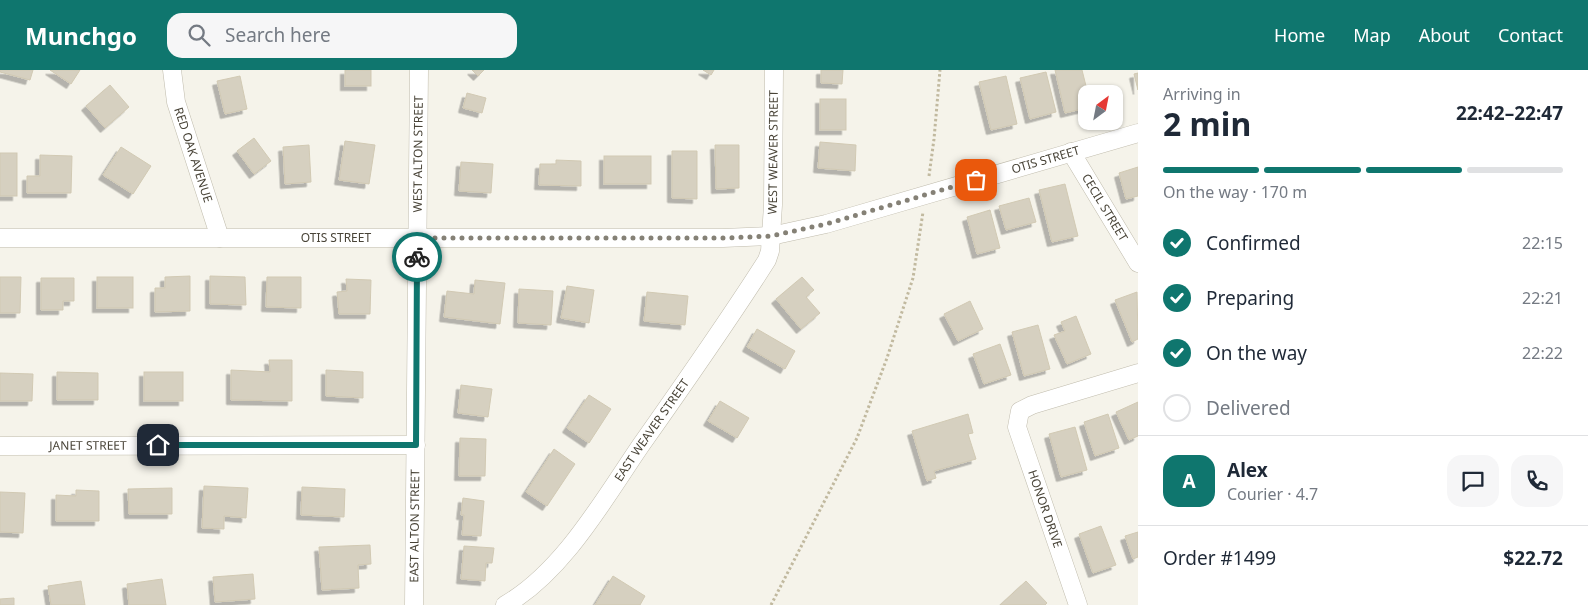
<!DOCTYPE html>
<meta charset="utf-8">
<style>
body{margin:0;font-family:"Noto Sans",sans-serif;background:#f6f6f7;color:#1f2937;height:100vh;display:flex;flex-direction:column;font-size:19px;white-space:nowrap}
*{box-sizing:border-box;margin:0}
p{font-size:16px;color:#747a83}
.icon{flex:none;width:28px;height:28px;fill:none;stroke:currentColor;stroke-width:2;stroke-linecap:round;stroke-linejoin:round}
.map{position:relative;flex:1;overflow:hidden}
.panel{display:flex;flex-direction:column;background:#fff;width:450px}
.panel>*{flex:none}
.needle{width:32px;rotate:32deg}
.controls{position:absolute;left:1078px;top:15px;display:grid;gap:10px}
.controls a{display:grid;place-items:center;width:45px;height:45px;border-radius:10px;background:#fff;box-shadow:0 1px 4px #0004;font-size:25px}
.pin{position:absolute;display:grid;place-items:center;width:42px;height:42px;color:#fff;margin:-21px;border-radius:10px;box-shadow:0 2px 8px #0006}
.courier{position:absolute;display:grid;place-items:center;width:50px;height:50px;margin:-25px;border:4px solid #0f766e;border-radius:50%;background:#fff;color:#222;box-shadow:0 1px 6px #0007}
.summary em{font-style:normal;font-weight:700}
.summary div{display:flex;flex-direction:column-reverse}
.summary{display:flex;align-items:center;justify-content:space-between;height:85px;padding:0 25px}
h1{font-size:32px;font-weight:700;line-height:38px}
.bar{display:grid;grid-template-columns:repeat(4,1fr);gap:8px 5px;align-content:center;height:60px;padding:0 25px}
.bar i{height:6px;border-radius:4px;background:#e0e1e3}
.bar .active{background:#0f766e}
.bar p{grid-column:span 4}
.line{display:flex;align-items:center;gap:12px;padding:0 25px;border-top:1px solid #e0e1e3}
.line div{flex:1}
.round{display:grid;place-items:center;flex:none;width:52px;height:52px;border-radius:15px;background:#f6f6f7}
ol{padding:0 25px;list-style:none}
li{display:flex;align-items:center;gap:15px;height:55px}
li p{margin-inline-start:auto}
li .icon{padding:5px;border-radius:50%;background:#0f766e;color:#fff;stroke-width:4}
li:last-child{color:#747a83}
li i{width:28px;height:28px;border:2px solid #e0e1e3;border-radius:50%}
header{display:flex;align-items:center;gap:30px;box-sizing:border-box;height:70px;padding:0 25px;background:#0f766e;color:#fff}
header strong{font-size:24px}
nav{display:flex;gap:28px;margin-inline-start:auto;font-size:18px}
.search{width:350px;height:45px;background:#f6f6f7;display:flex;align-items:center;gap:12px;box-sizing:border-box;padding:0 18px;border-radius:15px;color:#747a83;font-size:19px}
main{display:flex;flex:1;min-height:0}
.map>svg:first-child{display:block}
.building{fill:#d6d0c0;stroke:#d1c9b3;filter:url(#shadow)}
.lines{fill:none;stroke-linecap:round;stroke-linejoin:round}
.minor-casing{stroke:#c0bcad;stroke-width:19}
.path{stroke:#c1b99f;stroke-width:3;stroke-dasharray:2.5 2.5;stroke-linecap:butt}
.minor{stroke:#fff;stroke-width:18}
.done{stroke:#858176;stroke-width:5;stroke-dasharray:0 9}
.route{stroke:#0f766e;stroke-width:6}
.labels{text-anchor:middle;stroke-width:5;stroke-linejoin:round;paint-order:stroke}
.street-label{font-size:12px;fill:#494438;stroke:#fff}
</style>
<header>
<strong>Munchgo</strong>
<div class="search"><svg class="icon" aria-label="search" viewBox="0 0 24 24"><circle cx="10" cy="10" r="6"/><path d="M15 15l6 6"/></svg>Search here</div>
<nav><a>Home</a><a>Map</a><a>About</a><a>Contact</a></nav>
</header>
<main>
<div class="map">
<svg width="1138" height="535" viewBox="0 0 1138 535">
<defs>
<filter id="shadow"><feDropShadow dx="-4.5" dy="4.5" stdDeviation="0" flood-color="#0004"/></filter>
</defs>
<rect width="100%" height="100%" fill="#f5f3ea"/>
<!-- building -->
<g class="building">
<path d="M 0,0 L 33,0 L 30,10 L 0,2 Z"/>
<path d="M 50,0 L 80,0 L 71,14 Z"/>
<rect x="345" y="0" width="26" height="16"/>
<path d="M 472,0 L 484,0 L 478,6 Z"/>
<path d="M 703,0 L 714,0 L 711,5 Z"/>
<path d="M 821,0 L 843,0 L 842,14 L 821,13 Z"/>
<path d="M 1055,0 L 1082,0 L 1088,24 L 1086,24 L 1086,38 L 1065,43 Z"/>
<path d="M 1046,2 L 1056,42 L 1030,49 L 1020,8 Z"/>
<path d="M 1138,3 L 1138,20 L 1134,4 Z"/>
<path d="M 240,6 L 247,39 L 225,44 L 217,11 Z"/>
<path d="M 1006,6 L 1017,54 L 991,60 L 979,12 Z"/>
<path d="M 110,15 L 129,37 L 105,58 L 86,36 Z"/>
<path d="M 467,23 L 486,28 L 482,43 L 463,38 Z"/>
<rect x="820" y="29" width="26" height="31"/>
<path d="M 254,68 L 271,91 L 254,104 L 237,81 Z"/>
<path d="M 345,71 L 375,75 L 369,114 L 339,110 Z"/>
<path d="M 820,72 L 856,75 L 855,101 L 818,98 Z"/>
<path d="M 309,75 L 311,112 L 285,114 L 283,77 Z"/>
<path d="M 715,75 L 739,75 L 739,118 L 716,119 Z"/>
<path d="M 121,77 L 151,96 L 133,124 L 103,105 Z"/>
<path d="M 672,81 L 697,81 L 697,129 L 672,128 Z"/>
<rect x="0" y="83" width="17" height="43"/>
<path d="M 40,85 L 72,86 L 71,123 L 27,123 L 27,106 L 40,106 Z"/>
<rect x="604" y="86" width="47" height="28"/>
<path d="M 556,90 L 581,91 L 581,116 L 539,115 L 540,94 L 556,94 Z"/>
<path d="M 461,92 L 493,94 L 491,123 L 459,121 Z"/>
<path d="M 1138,97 L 1138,126 L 1126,129 L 1119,103 Z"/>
<path d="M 1065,114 L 1078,166 L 1052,172 L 1039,120 Z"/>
<path d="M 1029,128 L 1036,152 L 1006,160 L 999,136 Z"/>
<path d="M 990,140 L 1000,178 L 977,184 L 967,147 Z"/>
<path d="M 190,206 L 190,241 L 155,242 L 155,218 L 165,218 L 165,207 Z"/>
<path d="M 210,206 L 245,207 L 246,235 L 210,234 Z"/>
<path d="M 0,207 L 21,207 L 20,243 L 0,243 Z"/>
<rect x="97" y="207" width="36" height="31"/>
<path d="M 267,207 L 301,207 L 301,238 L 266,237 Z"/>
<path d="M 802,207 L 814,220 L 806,227 L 820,243 L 801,259 L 776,229 Z"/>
<path d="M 41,208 L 74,208 L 74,231 L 63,231 L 63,240 L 41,240 Z"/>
<path d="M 346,209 L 371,210 L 370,244 L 339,244 L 337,222 L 347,221 Z"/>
<path d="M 475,210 L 505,213 L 500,254 L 444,247 L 447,221 L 474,224 Z"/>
<path d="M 567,216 L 594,220 L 589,253 L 561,248 Z"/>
<path d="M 519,219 L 553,221 L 551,255 L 518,253 Z"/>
<path d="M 647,222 L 688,226 L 685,255 L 644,251 Z"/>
<path d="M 1137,222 L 1138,269 L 1132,272 L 1115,230 Z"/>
<path d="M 970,231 L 983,259 L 958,271 L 944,244 Z"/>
<path d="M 1076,246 L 1091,284 L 1067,294 L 1054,265 L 1065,261 L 1061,252 Z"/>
<path d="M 1038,255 L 1050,299 L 1024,306 L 1012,262 Z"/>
<path d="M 757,259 L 795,281 L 785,299 L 747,277 Z"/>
<path d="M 1000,274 L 1011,305 L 984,314 L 973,284 Z"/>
<path d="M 269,290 L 292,290 L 292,331 L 231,330 L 231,300 L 270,302 Z"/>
<path d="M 326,300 L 363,302 L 363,328 L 326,326 Z"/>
<path d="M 57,302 L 98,303 L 98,330 L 57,330 Z"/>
<rect x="144" y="302" width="39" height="29"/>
<path d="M 0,303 L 33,304 L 32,331 L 0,331 Z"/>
<path d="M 461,315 L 492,319 L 488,347 L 458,343 Z"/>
<path d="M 589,325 L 611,339 L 589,373 L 567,358 Z"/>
<path d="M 720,331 L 749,348 L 737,368 L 708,351 Z"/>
<path d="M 1138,332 L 1138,366 L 1129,370 L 1116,342 Z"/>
<path d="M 968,344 L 973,363 L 968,364 L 976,389 L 934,401 L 936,408 L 927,411 L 912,361 Z"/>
<path d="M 1108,344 L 1119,378 L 1095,386 L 1084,352 Z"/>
<path d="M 1075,357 L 1087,400 L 1061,407 L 1049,364 Z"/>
<path d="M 460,368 L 486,369 L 485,406 L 459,406 Z"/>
<path d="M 554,379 L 575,394 L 547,436 L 526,422 Z"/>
<path d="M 204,416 L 248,418 L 246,448 L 224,446 L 224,459 L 202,458 Z"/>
<path d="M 302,417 L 345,419 L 344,447 L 301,445 Z"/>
<path d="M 172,418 L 172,444 L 129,444 L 128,419 Z"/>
<path d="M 76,420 L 99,421 L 99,451 L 56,451 L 56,425 L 76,426 Z"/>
<path d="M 0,422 L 25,423 L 23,463 L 0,462 Z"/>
<path d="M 463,428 L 484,431 L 481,466 L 462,465 L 464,445 L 461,445 Z"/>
<path d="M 1101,456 L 1116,495 L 1093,503 L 1079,464 Z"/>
<path d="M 1138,462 L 1138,487 L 1133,489 L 1125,466 Z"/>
<path d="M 370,475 L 371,494 L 358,495 L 359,518 L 322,520 L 319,477 Z"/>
<path d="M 464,476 L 494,478 L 492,493 L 486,493 L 485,511 L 461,509 Z"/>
<path d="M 253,504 L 255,529 L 215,532 L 213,507 Z"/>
<path d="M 613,506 L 645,526 L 640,535 L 595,535 Z"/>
<path d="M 162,509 L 166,535 L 129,535 L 127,514 Z"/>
<path d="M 81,511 L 85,535 L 51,535 L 48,516 Z"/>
<path d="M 1026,511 L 1047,533 L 1045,535 L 1000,535 Z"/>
<path d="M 14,528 L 14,535 L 0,535 L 0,529 Z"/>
</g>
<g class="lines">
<!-- minor casing -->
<g class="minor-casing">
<g id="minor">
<path id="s1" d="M 172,0 L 176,32 L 220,168"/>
<path id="s2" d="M 1071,82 L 1138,193"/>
<path id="s3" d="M 0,168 L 723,168 L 771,166 L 826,154 L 1138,63"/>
<path id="s4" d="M 0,376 L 416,375"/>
<path id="s5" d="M 414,535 L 419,0"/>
<path id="s6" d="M 505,535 C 563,502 604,429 641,375 C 684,314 727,253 767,190 L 770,181 L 773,135 L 774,0"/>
<path d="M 1078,535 L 1017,357 L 1020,341 L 1032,335 L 1138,303"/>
</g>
</g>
<!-- path -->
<g class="path">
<path d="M 929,106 L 934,69 L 940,0"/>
<path d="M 771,535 L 857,368 L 887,288 L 913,208 L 923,142"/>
</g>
<!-- minor -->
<use href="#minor" class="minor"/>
</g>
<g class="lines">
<!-- done -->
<path class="done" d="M 417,187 L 418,168 L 723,168 L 771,166 L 826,154 L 976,110"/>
<!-- route -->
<path class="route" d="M 158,375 L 416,375 L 417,187"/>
</g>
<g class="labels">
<!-- street labels -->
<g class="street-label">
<text dy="4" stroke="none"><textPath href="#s6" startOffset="544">WEST WEAVER STREET</textPath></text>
<text dy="4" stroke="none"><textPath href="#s5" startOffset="451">WEST ALTON STREET</textPath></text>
<text dy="4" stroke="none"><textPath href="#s1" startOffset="88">RED OAK AVENUE</textPath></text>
<text dy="4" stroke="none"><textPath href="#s3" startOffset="1056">OTIS STREET</textPath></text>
<text dy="4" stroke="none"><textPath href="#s2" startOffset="65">CECIL STREET</textPath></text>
<text dy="4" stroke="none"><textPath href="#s3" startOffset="336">OTIS STREET</textPath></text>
<text dy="4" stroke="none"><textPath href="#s6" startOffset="230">EAST WEAVER STREET</textPath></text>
<text dy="4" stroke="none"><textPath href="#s4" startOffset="88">JANET STREET</textPath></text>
<text transform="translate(1045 439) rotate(71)" y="4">HONOR DRIVE</text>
<text dy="4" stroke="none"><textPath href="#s5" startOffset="79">EAST ALTON STREET</textPath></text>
</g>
</g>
</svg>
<div class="controls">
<a><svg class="needle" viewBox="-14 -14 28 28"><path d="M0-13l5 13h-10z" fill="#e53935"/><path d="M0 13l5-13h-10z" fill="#747a83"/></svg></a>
</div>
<div class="pin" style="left:976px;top:110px;background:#ea580c"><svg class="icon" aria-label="bag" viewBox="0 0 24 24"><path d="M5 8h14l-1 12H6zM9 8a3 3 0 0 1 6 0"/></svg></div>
<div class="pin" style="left:158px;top:375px;background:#1f2937"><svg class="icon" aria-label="home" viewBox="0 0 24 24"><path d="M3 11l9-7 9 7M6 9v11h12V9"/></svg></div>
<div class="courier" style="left:417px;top:187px"><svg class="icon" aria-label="bike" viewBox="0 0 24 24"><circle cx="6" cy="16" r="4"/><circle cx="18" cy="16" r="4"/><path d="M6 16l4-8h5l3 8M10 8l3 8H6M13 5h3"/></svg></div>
</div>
<section class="panel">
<div class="summary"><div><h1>2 min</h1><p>Arriving in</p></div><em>22:42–22:47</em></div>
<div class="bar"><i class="active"></i><i class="active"></i><i class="active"></i><i></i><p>On the way · 170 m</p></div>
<ol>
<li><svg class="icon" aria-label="check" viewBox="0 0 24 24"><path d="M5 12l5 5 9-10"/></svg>Confirmed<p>22:15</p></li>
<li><svg class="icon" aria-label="check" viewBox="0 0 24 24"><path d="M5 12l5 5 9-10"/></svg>Preparing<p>22:21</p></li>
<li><svg class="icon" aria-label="check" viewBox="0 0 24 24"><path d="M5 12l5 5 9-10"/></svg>On the way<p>22:22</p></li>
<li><i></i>Delivered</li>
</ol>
<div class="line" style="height:90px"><b class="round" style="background:#0f766e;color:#fff">A</b><div><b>Alex</b><p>Courier · 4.7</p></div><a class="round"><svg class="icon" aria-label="chat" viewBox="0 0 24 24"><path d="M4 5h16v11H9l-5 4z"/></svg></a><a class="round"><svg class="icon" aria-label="phone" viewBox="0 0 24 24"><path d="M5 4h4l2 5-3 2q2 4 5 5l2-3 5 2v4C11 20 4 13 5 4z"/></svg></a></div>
<div class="line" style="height:65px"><div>Order #1499</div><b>$22.72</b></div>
</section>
</main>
